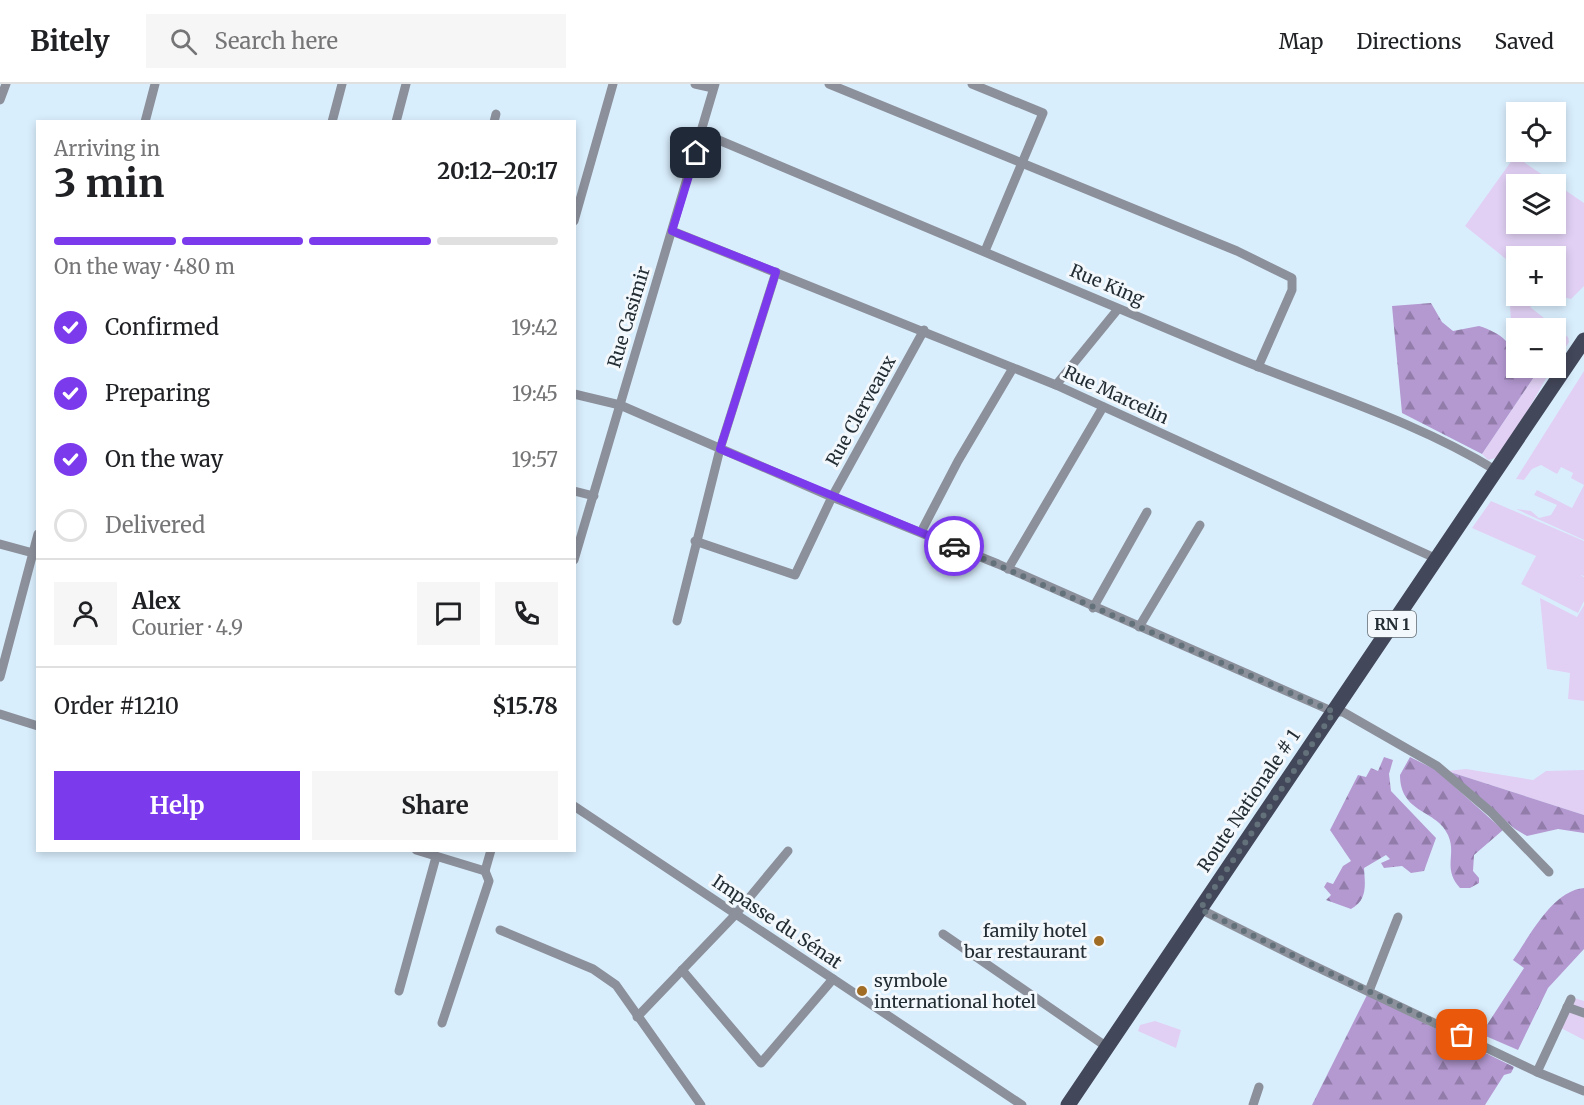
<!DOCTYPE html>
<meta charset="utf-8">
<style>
body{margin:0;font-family:Merriweather,serif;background:#f6f6f6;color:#202124;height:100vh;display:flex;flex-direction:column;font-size:22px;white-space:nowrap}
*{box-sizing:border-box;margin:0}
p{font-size:20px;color:#757577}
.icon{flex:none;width:33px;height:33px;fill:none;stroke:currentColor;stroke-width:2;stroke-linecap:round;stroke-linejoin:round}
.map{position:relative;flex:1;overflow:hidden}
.panel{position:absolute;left:36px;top:36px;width:540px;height:732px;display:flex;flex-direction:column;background:#fff;border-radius:0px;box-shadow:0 3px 9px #0003}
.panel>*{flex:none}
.fabs{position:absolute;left:1506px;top:18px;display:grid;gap:12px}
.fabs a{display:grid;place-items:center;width:60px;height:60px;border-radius:0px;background:#fff;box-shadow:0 3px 9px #0003;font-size:30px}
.pin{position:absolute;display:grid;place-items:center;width:51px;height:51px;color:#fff;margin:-26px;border-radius:12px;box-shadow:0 3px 9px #0006}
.courier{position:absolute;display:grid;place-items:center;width:60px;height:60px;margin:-30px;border:4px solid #7c3aed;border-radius:50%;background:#fff;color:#222;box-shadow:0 2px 8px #0007}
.overview em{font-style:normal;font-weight:700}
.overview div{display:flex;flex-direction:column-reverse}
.overview{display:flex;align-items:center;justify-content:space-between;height:102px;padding:0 18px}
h1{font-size:39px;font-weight:700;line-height:45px}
.bar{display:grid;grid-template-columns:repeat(4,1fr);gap:9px 6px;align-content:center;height:72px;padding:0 18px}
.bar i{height:8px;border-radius:4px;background:#e0e0e0}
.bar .selected{background:#7c3aed}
.bar p{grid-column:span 4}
.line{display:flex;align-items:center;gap:15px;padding:0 18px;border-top:2px solid #e0e0e0}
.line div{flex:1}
.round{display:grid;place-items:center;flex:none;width:63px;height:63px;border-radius:0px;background:#f6f6f6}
ol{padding:0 18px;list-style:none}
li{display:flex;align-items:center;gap:18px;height:66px}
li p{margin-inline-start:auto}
li .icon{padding:6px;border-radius:50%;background:#7c3aed;color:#fff;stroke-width:4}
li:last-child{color:#757577}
li i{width:33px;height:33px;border:3px solid #e0e0e0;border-radius:50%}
.cta{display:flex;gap:12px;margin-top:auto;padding:12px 18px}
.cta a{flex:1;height:69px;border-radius:0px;background:#7c3aed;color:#fff;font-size:24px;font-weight:700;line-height:69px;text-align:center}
.cta a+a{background:#f6f6f6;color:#202124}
header{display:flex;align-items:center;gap:36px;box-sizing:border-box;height:84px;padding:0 30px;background:#fff;border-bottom:2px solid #e0e0e0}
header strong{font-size:28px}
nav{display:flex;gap:33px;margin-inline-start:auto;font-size:21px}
.search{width:420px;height:54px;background:#f6f6f6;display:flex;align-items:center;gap:15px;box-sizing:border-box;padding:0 21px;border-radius:0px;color:#757577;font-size:22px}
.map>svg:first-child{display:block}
.green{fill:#e1d0f4;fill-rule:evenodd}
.forest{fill:url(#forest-firs)}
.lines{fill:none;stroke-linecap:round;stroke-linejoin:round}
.street{stroke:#8c909b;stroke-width:9}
.primary{stroke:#424759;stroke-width:15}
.done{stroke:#63717a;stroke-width:6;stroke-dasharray:0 10.8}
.route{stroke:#7c3aed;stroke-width:8}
.poi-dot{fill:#a16d25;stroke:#f3f8fc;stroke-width:2}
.labels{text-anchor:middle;stroke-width:6;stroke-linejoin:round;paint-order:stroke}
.shield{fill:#f3f8fc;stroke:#616a70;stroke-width:1.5}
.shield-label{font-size:16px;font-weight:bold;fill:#232d34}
.street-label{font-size:18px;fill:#232d34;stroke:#f3f8fc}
.poi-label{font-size:18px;fill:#232d34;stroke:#f3f8fc;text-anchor:end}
</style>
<header>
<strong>Bitely</strong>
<div class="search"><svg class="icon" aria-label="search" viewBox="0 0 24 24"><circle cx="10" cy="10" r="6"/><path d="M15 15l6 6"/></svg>Search here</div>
<nav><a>Map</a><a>Directions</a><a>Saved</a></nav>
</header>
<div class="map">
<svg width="1584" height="1021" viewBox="0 0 1584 1021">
<defs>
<pattern id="forest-firs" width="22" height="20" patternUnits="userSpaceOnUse" patternTransform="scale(1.5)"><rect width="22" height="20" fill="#b499d1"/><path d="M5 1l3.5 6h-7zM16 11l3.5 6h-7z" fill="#927daa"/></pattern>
</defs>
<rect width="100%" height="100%" fill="#d9eefd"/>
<!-- green -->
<g class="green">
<path d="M 1515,72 L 1584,119 L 1584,202 L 1571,215 L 1556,211 L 1556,172 L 1516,172 L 1516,183 L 1465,142 ZM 1516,100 L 1556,100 L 1556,140 L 1516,140 Z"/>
<path d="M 1507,177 L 1516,184 L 1516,212 L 1546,212 L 1530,223 L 1568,253 L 1569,258 L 1556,278 L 1556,244 L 1516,244 L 1516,254 L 1512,251 Z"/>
<path d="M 1540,284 L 1552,284 L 1524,333 L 1496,374 L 1488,376 L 1482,370 Z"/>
<path d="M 1584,287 L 1584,456 L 1516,425 L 1531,427 L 1539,434 L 1551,431 L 1557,421 L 1534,411 L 1537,406 L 1572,424 L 1584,401 L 1571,394 L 1573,389 L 1561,383 L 1557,390 L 1541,381 L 1532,385 L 1524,396 L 1516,395 Z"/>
<path d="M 1491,417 L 1584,457 L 1584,492 L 1580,491 L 1584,493 L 1584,517 L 1578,529 L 1521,500 L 1536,472 L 1472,444 Z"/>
<path d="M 1540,514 L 1577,533 L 1584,521 L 1584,617 L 1568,615 L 1570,589 L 1547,585 Z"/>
<path d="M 1466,685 L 1533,696 L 1546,687 L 1584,686 L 1584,731 L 1447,687 Z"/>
<path d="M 1574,914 L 1584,917 L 1584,956 L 1559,943 Z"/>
<path d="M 1155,937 L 1181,946 L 1176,964 L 1138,947 L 1140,941 Z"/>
</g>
<!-- forest -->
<g class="forest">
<path d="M 1431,219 L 1442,238 L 1453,247 L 1479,242 C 1501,249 1516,260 1516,284 L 1532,284 L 1536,290 L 1482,370 L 1402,329 L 1392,222 Z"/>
<path d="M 1384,673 L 1393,676 L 1389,690 L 1391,707 L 1436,754 L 1424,787 L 1411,789 L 1402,782 L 1384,784 L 1381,779 L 1390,775 L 1386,771 L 1364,784 C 1365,800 1368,816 1351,825 L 1326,816 L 1331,811 L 1324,803 L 1327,798 L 1333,800 L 1343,782 L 1351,777 L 1330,746 L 1358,691 L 1366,693 L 1371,684 L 1378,687 Z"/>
<path d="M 1410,673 L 1436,686 L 1503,746 L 1474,771 L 1473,787 L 1479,794 L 1479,799 L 1470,804 L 1460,804 C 1442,784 1457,771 1448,751 C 1438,726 1400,730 1400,691 Z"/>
<path d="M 1447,687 L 1584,731 L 1584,749 L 1558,745 L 1527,752 L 1515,745 Z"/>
<path d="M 1584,804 L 1584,865 L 1548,904 L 1518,966 L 1481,950 L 1524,884 L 1513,876 C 1530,852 1552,807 1584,804 Z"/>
<path d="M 1367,911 L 1514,983 L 1511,989 L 1504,991 L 1485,1021 L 1312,1021 Z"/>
</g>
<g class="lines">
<!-- street -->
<g class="street">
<path d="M 695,0 L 713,4"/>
<path d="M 829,0 L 1237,167 L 1292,194 L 1292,206 L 1258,283"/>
<path d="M 972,0 L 1043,29 L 985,167"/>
<path d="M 0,16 L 6,0"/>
<path d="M 145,38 L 155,0"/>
<path d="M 332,38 L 342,0"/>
<path d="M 396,38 L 406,0"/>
<path d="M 494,38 L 496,30"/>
<path d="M 702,49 C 878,123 1055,198 1232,272 C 1321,309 1414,336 1497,387"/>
<path d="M 574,137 L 613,0"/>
<path d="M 672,147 L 1056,301 L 1437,475"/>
<path d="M 1056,301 L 1118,225"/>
<path d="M 574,310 L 620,321 L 832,413 L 998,480 L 1334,628 L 1343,628 L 1437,682 L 1492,729 L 1549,788"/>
<path d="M 574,407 L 594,412"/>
<path d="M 921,448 L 958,377 L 1013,284"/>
<path d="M 695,457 L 795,491 L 832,413 L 924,246"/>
<path d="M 0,460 L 33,469"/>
<path d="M 574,476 L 715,0"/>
<path d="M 1008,485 L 1103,323"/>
<path d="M 1093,524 L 1147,428"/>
<path d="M 677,537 L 720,365 L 776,188"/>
<path d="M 1139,543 L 1200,441"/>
<path d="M 0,593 L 38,450"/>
<path d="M 0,630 L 38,642"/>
<path d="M 574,722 L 1022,1021"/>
<path d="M 416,766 L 485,787"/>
<path d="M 485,787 L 491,766"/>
<path d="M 1200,825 L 1304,877 L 1537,988 L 1584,1007"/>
<path d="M 500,846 L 593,885 L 616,901 L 701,1021"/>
<path d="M 943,850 L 1107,963"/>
<path d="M 682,886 L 761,979 L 833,895"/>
<path d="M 399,907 L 436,773"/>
<path d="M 1369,907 L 1398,833"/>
<path d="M 1567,923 L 1584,929"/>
<path d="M 637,933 L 735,831 L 788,767"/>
<path d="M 442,939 L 489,797 L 485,787"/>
<path d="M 1537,988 L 1571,915"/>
<path d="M 1253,1021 L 1259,1003"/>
</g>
<!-- primary -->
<path class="primary" d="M 1068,1021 L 1584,256"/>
</g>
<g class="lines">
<!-- done -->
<path class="done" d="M 954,462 L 1334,628 L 1200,825 L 1304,877 L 1462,951"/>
<!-- route -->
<path class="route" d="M 696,69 L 672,147 L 776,188 L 720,365 L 954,462"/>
</g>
<!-- markers -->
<g class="poi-dot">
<circle cx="1099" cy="857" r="6"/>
<circle cx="862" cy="907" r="6"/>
</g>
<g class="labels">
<!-- shield labels -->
<rect class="shield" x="1368" y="527" width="48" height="26" rx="4.5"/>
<g class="shield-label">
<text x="1392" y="546">RN 1</text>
</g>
<!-- street labels -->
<g class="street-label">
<text transform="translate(1107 201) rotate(23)" y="6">Rue King</text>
<text transform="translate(629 233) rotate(-73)" y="6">Rue Casimir</text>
<text transform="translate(1116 311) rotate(25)" y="6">Rue Marcelin</text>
<text transform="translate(861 327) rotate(-61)" y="6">Rue Clerveaux</text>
<text transform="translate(1249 717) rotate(-56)" y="6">Route Nationale # 1</text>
<text transform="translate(777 838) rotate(34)" y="6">Impasse du Sénat</text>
</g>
<!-- poi labels -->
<g class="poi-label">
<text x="1087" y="853">family hotel<tspan x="1087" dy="21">bar restaurant</tspan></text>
<text x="874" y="903" text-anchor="start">symbole<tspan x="874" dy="21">international hotel</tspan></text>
</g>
</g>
</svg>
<div class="fabs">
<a><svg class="icon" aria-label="locate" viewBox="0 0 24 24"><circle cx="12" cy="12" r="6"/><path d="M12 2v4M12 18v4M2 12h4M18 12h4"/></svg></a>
<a><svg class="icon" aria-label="layers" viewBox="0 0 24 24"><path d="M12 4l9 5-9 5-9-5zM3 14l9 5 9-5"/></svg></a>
<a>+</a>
<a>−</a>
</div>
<div class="pin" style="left:1462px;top:951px;background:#ea580c"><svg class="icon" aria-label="bag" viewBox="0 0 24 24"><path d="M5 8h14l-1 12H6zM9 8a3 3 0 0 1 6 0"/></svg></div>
<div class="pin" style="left:696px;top:69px;background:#1f2937"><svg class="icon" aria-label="home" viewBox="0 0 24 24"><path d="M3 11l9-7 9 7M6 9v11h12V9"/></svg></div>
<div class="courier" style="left:954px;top:462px"><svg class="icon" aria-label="car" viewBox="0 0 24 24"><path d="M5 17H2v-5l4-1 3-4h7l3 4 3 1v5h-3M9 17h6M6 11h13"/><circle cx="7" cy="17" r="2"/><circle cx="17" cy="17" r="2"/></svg></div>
<section class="panel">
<div class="overview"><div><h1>3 min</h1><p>Arriving in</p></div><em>20:12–20:17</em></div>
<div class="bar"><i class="selected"></i><i class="selected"></i><i class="selected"></i><i></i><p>On the way · 480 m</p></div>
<ol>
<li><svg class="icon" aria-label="check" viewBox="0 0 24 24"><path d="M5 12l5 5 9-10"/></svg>Confirmed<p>19:42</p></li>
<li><svg class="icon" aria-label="check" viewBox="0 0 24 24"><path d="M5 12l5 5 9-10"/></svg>Preparing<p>19:45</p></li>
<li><svg class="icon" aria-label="check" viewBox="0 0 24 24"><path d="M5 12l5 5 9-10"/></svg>On the way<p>19:57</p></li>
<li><i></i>Delivered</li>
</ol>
<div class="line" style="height:108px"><a class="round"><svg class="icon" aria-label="person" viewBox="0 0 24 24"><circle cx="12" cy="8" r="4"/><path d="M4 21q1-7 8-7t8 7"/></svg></a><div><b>Alex</b><p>Courier · 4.9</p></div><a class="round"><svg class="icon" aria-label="chat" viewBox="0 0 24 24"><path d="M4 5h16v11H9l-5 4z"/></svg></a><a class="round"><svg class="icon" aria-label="phone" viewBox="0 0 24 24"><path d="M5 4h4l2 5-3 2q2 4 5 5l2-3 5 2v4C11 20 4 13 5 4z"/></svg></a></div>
<div class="line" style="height:78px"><div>Order #1210</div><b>$15.78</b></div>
<div class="cta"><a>Help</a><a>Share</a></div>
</section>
</div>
